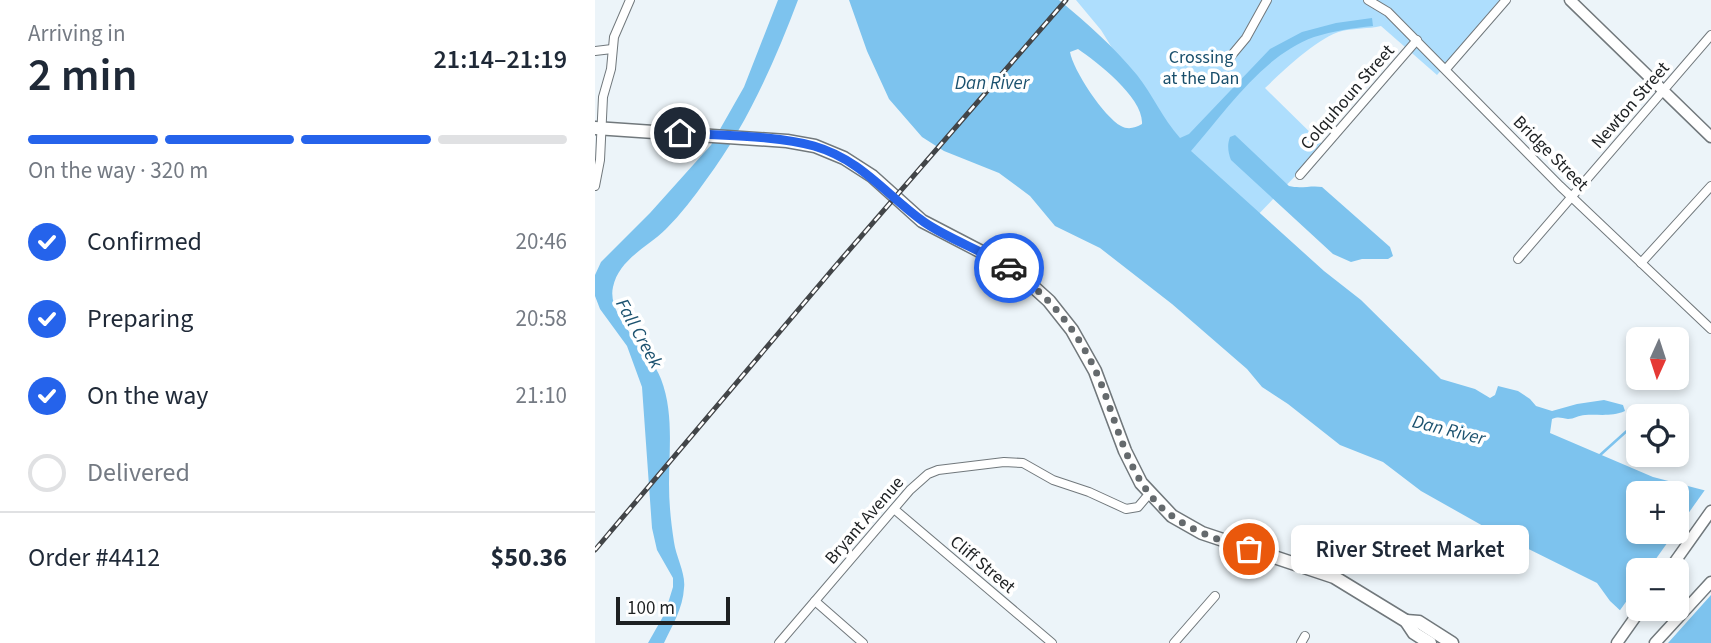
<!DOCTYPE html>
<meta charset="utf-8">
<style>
body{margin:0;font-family:"Source Sans 3",sans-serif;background:#f2f2f3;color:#1f2937;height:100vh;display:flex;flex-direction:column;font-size:26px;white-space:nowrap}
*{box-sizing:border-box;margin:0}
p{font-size:23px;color:#747a83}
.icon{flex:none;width:38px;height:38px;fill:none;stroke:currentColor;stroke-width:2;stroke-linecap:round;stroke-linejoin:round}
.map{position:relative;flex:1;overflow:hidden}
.sheet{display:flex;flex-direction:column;background:#fff;width:595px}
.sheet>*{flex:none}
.needle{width:46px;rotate:183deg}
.tools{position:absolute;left:1031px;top:327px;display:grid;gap:14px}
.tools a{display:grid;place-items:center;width:63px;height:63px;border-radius:10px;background:#fff;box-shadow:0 4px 10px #0003;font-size:35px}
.scale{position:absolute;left:21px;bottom:18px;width:114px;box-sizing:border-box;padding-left:7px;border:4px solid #1d2022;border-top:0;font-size:19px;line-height:24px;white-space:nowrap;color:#1d2022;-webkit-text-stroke:5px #fff;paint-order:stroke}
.pin{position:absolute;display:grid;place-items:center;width:60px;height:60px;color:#fff;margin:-30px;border:4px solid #fff;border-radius:50%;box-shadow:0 2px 7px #0007}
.courier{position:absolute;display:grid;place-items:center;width:70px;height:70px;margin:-35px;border:5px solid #2563eb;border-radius:50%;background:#fff;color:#222;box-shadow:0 2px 9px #0007}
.bubble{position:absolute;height:49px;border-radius:10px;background:#fff;box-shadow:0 4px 10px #0003;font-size:23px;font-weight:600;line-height:49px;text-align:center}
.overview em{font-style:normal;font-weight:600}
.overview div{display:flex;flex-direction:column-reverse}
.overview{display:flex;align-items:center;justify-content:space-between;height:119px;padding:0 28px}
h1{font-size:46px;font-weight:600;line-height:52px}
.bar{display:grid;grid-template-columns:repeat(4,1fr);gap:10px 7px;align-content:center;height:84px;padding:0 28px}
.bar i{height:9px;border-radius:5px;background:#e0e1e3}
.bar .selected{background:#2563eb}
.bar p{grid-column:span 4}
.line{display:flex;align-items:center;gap:18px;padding:0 28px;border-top:2px solid #e0e1e3}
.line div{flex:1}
ol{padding:0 28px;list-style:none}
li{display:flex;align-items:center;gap:21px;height:77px}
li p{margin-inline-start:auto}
li .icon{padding:7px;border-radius:50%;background:#2563eb;color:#fff;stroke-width:4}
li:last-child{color:#747a83}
li i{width:38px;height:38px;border:4px solid #e0e1e3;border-radius:50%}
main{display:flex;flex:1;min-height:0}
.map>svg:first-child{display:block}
.green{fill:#aedefd}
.water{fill:#7dc3ee;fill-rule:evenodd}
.pier{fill:#ecf4f9}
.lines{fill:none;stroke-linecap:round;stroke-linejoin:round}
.stream{stroke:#7dc3ee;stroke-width:2.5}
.street-casing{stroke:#71787c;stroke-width:10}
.secondary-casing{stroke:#71787c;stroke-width:13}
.primary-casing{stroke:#71787c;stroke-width:15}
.street{stroke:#fff;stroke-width:8}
.secondary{stroke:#fff;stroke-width:10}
.primary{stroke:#fff;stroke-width:12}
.rail-casing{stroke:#424548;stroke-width:5}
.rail{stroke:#fff;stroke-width:2.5;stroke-dasharray:8;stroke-linecap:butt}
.done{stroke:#656a6d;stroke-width:7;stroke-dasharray:0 12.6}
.route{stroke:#2563eb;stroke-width:9}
.labels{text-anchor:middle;stroke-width:7;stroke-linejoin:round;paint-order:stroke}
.park-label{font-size:18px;fill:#184e6b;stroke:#fff}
.street-label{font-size:18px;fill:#1d2022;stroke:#fff}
.water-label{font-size:19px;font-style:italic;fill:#1c526f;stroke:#fff}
</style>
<main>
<section class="sheet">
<div class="overview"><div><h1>2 min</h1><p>Arriving in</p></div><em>21:14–21:19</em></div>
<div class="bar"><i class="selected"></i><i class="selected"></i><i class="selected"></i><i></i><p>On the way · 320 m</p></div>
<ol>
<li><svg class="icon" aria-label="check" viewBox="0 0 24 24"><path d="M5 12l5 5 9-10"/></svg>Confirmed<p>20:46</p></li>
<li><svg class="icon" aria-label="check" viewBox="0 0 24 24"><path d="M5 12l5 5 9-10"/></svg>Preparing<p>20:58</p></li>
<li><svg class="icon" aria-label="check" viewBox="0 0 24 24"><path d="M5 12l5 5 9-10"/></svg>On the way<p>21:10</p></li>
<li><i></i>Delivered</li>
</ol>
<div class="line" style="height:91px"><div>Order #4412</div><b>$50.36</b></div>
</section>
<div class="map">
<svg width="1116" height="643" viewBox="0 0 1116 643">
<rect width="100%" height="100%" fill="#ecf4f9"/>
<!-- green -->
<path class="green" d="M 481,0 L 906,0 L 842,75 L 786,26 C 773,29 760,28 747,31 C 723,37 688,71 670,88 L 729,146 L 656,222 L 548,98 L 506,30 Z"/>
<!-- water -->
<g class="water">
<path d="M 183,0 L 203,0 C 179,63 152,125 111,180 C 99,197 86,214 71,229 C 53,247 24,259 18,287 C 11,317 56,351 66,379 C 79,413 74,449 74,484 C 74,504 76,523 79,542 C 81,557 91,574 89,588 C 88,608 77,626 69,643 L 53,643 L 70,613 L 78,587 L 78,578 L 62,550 L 57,528 L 47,387 L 32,346 L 5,309 L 0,296 L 0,275 L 6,262 L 55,213 L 116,145 L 149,87 Z"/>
<path d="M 254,0 L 464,0 C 492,23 519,47 542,75 C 558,95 567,118 585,138 L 594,134 L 675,49 L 707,32 L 741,23 L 777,18 L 778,26 C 758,28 738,31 719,37 C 667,56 631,111 596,151 L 729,271 L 766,300 L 846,379 L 880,389 L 895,398 L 900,395 L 903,386 L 923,391 L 935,399 L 941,406 L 957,411 L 982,404 L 1009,400 L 1028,405 L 1030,411 C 1016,417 1004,414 990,415 C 984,415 979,419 973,419 C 966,418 964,416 957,419 L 955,433 L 1058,477 L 1116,492 L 1116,643 L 1073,643 L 1044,628 L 1015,601 L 1002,583 L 897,531 L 826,491 L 788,462 L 745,445 L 693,404 L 667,387 L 652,369 L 577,304 L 505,248 L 460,226 L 435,196 L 404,173 L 349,151 L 327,137 L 294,99 L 272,51 ZM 483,49 C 502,62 549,98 547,124 C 540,128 533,130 526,126 C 509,117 478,70 475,52 ZM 1043,494 L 1082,494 L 1082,532 L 1043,532 ZM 1043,570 L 1082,570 L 1082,609 L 1043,609 Z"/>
<path d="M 640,135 L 694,186 C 706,189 716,185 727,187 L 795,247 L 798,256 L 793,259 L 767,259 L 756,262 L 738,254 L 636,160 C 633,152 632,145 635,137 Z"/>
</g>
<!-- pier -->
<path class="pier" d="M 1112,487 L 1116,488 L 1116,595 L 1073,643 L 1066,643 L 1042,631 L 1023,613 L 1043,585 L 1043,609 L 1082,609 L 1082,570 L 1053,570 Z"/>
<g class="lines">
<!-- stream -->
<g class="stream">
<path d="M 1082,439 L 1087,440"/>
<path d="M 1004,456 L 1034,429 L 1043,431"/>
</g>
<!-- street casing -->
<g class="street-casing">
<g id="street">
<path d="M 773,0 L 793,12 L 965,186 L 1116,329"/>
<path d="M 0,51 L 17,49"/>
<path d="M 631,62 L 651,38 L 672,0"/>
<path d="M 851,69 L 911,0"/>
<path d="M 705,175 L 822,40"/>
<path d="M 0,186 L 5,160 L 8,97 L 16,69 L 19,37 L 35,0"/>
<path d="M 923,259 L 1116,35"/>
<path d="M 1046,263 L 1116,186"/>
<path d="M 299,509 L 457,643"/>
<path d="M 220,601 L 268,643"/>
<path d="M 184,643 L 315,490 L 333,474 L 343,470 L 409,462 L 428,463 L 458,480 L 494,492 L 531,509 L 543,507 L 554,494"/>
<path d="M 579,643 L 620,596"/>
<path d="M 706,643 L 710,636"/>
</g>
</g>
<!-- secondary casing -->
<g class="secondary-casing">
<g id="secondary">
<path d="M 975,0 L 1116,137"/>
<path d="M 1074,570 L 1116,511"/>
<path d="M 1022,643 L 1046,609"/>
<path d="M 1060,643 L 1116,582"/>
</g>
</g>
<!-- primary casing -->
<g class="primary-casing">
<g id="primary">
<path d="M 0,128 L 192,141 L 220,146 L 249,158 L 277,176 L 327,221 L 402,260 L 423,273 L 454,301 L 477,330 L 500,371 L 530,451 L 546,483 L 577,516 L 607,533 L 739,577 L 811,621 L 819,633 L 835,643"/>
<path d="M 811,621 L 824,622 L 857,643"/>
</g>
</g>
<!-- street -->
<use href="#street" class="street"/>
<!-- secondary -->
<use href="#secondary" class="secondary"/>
<!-- primary -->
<use href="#primary" class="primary"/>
<!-- rail casing -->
<g class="rail-casing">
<path id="rail" d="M 0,550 L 237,270 L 471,0"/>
</g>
<!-- rail -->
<use href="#rail" class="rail"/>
</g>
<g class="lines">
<!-- done -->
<path class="done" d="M 414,268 C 459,298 492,343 510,394 C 525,435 535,477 567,508 C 592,530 623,540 654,549"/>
<!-- route -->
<path class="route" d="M 85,133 C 126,136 180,135 219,146 C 267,160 291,195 329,222 C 355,240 387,250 414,268"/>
</g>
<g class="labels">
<!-- park labels -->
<g class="park-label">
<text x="606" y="63">Crossing<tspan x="606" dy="21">at the Dan</tspan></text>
</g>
<!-- street labels -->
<g class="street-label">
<text transform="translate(752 97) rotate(-49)" y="6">Colquhoun Street</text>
<text transform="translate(1035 105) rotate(-49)" y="6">Newton Street</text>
<text transform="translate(956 153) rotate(45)" y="6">Bridge Street</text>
<text transform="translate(269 520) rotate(-49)" y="6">Bryant Avenue</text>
<text transform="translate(388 564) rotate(40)" y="6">Cliff Street</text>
</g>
<!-- water labels -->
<g class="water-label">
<text x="397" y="89">Dan River</text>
<text transform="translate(45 333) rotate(61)" y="7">Fall Creek</text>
<text transform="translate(854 429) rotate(14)" y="7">Dan River</text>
</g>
</g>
</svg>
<div class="tools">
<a><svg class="needle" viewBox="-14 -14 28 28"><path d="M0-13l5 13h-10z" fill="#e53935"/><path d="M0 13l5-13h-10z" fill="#747a83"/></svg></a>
<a><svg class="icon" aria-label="locate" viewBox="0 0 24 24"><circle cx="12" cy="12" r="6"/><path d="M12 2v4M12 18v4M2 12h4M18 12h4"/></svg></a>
<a>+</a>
<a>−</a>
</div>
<div class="scale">100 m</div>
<div class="pin" style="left:654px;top:549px;background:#ea580c"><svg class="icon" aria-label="bag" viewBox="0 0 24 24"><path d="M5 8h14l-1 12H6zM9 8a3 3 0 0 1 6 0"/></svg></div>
<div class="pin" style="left:85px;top:133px;background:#1f2937"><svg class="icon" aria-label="home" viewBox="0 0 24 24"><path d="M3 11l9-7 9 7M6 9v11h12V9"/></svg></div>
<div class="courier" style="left:414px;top:268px"><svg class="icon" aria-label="car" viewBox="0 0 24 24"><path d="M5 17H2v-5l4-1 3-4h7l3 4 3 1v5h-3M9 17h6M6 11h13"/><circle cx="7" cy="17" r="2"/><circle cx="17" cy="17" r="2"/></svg></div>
<div class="bubble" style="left:696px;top:525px;width:238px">River Street Market</div>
</div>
</main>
